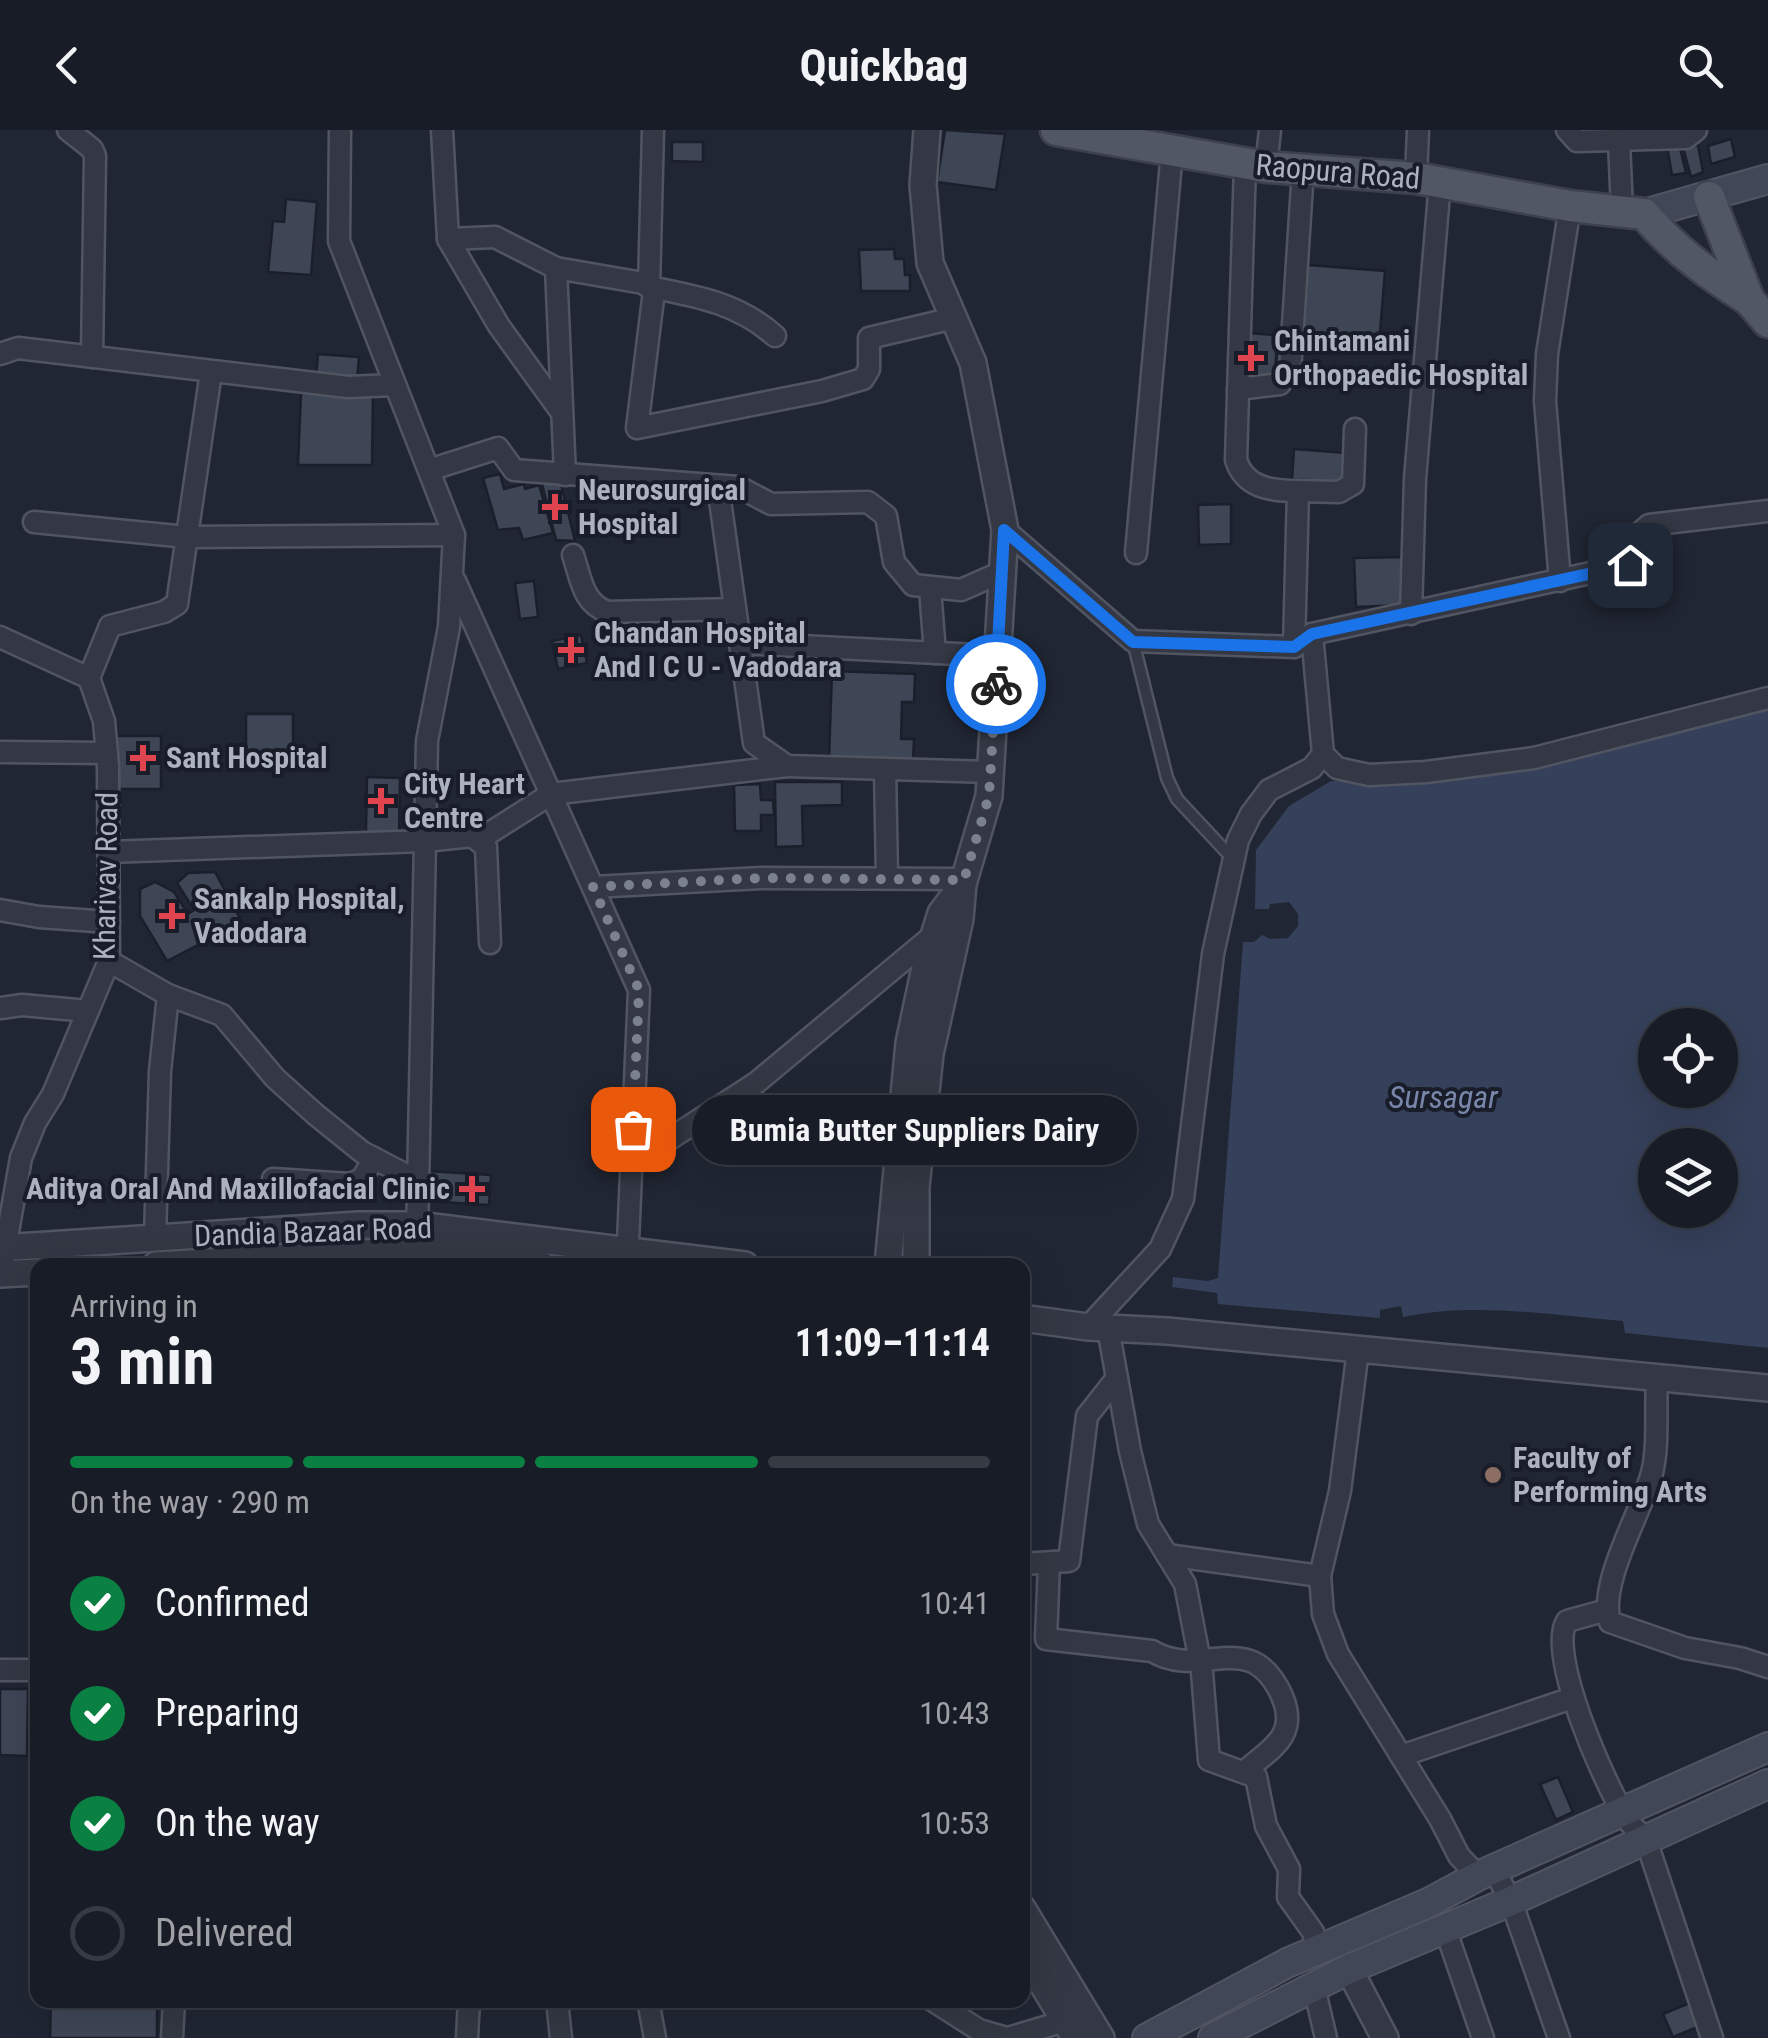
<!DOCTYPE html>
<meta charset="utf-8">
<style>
body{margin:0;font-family:"Roboto Condensed",sans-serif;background:#21252e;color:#f1f3f6;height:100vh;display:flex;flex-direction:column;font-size:38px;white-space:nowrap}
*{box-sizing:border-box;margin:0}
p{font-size:32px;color:#9fa1a7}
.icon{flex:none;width:55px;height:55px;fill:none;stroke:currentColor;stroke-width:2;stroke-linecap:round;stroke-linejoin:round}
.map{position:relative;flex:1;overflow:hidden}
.panel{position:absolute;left:30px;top:1128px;width:1000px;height:750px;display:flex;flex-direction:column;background:#181c26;border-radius:20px;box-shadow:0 10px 40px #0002,0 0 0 2px #363a43}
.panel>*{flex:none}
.buttons{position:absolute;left:1638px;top:878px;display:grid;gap:20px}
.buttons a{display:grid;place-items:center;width:100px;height:100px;border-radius:50%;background:#181c26;box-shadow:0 10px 40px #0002,0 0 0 2px #363a43;font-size:50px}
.pin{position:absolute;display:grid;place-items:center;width:85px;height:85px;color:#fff;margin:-42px;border-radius:20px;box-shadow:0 5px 15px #0006}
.courier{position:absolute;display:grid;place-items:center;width:100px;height:100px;margin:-50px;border:8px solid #1a73e8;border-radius:50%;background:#fff;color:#222;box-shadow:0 2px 12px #0007}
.bubble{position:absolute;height:70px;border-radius:35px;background:#181c26;box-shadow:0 10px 40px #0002,0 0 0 2px #363a43;font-size:32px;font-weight:700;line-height:70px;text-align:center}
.summary em{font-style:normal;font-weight:700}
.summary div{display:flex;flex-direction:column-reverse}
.summary{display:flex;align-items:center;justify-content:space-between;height:170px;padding:0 40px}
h1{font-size:65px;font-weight:700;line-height:75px}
.bar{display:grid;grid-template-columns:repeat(4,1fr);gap:15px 10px;align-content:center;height:120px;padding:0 40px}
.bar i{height:12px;border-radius:8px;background:#363a43}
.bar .selected{background:#0b8043}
.bar p{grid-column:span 4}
ol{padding:0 40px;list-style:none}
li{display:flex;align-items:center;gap:30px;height:110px}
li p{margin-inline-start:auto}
li .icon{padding:10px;border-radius:50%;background:#0b8043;color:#fff;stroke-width:4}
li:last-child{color:#9fa1a7}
li i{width:55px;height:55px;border:5px solid #363a43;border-radius:50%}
header{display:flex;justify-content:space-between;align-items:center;height:130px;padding:0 40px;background:#181c26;font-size:45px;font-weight:700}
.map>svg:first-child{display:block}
.water{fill:#35405a;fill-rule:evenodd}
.building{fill:#3e4656;stroke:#1b1f2b;stroke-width:2.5}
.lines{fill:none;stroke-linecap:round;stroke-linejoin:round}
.service-casing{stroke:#515562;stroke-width:15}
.minor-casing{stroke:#515562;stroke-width:25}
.tertiary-casing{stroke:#515562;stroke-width:30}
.secondary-casing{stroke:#515562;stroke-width:32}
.primary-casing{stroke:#3d414e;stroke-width:35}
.service{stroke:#333844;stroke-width:10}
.minor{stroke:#333844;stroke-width:20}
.tertiary{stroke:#333844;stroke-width:25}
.secondary{stroke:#414757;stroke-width:28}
.primary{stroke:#515764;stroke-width:30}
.done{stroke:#7c818f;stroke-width:10;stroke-dasharray:0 18}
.route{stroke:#1a73e8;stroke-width:12}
.health-dot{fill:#e0444e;stroke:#191d29;stroke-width:4}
.education-dot{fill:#8d6e63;stroke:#191d29;stroke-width:4}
.labels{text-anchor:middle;stroke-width:8;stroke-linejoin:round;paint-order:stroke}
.street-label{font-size:30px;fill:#adb2c1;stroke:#191d29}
.poi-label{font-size:30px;font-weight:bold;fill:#adb2c1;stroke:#191d29;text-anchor:start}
.water-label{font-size:32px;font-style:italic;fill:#7786a9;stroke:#191d29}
</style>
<header><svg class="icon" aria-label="back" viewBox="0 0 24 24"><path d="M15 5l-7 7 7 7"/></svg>Quickbag<svg class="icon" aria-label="search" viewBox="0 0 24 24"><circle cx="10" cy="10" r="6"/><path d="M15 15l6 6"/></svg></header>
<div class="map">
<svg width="1768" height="1908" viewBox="0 0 1768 1908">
<rect width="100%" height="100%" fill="#202633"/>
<!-- water -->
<path class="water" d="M 1768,571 L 1768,1218 L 1625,1203 L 1623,1191 C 1549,1185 1477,1172 1403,1187 L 1401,1176 L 1380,1180 L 1380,1188 L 1218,1174 L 1217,1163 L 1172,1157 L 1173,1147 L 1208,1151 L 1218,1148 L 1243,812 L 1254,812 L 1262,805 L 1270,809 L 1288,808 L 1298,796 L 1298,784 L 1289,772 L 1270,774 L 1269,779 L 1255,779 L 1256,720 L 1289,676 L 1331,651 L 1403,647 ZM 1655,895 L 1720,895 L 1720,960 L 1655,960 ZM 1655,1015 L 1720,1015 L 1720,1080 L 1655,1080 Z"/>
<!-- building -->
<g class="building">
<path d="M 945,0 L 1005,4 L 996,60 L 937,52 Z"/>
<path d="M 1731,9 L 1735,27 L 1711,34 L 1708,16 Z"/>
<path d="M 672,12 L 703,12 L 703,32 L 672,31 Z"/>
<path d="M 1679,14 L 1686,43 L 1672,45 L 1667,16 Z"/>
<path d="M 1698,15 L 1703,42 L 1691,47 L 1683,17 Z"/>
<path d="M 286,69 L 317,72 L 311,145 L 268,142 L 273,91 L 284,92 Z"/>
<path d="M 894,119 L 895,129 L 904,129 L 905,145 L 910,145 L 910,161 L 861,161 L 859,120 Z"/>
<path d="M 1308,135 L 1385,141 L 1379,215 L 1302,208 Z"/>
<path d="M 1247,203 L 1277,205 L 1275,249 L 1245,248 Z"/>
<path d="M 318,224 L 359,227 L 357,251 L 316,247 Z"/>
<path d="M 373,262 L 372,335 L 298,335 L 301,263 Z"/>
<path d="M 1294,319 L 1346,323 L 1344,352 L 1292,349 Z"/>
<path d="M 500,344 L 504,359 L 524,354 L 525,359 L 539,355 L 553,403 L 523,410 L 519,398 L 498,400 L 483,348 Z"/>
<path d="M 541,350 L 560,350 L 575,411 L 556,410 Z"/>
<path d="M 1231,374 L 1231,414 L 1199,415 L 1198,375 Z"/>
<path d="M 1403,427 L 1405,475 L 1356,477 L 1354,428 Z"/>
<path d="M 534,451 L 538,487 L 520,489 L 515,453 Z"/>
<path d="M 581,505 L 587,533 L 558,539 L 552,511 Z"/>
<path d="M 832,541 L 915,544 L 914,572 L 902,572 L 901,609 L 914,609 L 913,632 L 829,630 Z"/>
<rect x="246" y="584" width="47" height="56"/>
<rect x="116" y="606" width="45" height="53"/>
<path d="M 367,647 L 400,648 L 399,703 L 366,702 Z"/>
<path d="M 775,652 L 842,652 L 842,675 L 802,676 L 803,716 L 776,717 Z"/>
<path d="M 760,654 L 761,670 L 773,670 L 774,685 L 761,685 L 761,701 L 735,701 L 734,655 Z"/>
<path d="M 215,742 L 242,792 L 167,831 L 140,786 L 140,759 L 155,752 L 174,762 L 188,784 L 194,780 L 177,753 L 188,743 Z"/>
<path d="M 428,1041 L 491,1045 L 489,1075 L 426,1071 Z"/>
<path d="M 0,1559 L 28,1559 L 27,1626 L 0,1625 Z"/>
<path d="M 1558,1647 L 1573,1682 L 1556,1690 L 1540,1654 Z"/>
<path d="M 51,1870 L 157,1870 L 157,1908 L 50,1908 Z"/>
<path d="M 1692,1872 L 1702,1895 L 1673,1907 L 1663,1884 Z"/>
</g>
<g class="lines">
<!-- service casing -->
<g class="service-casing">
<path id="service" d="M 1133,511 L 1167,648 L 1177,669 L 1232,728"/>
</g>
<!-- minor casing -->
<g class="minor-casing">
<g id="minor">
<path d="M 68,0 L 92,19 L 95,26 L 92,227"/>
<path d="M 340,0 L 339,111 L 454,405 L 449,497 L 427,611 L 417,1108"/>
<path d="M 442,0 L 448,109 L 495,107 L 556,138 L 643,153 L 654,161 L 637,298 L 822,261 L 863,249 L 869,239 L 869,208 L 954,188"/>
<path d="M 653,0 L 649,157 C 696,166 738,173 775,206"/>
<path d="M 1567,0 L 1577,11 L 1686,8 L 1696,0"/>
<path d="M 1619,10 L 1622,82"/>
<path d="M 1245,34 L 1236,330 C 1245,358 1271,361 1298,361 L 1294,517"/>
<path d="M 1266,37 L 1270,0"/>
<path d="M 1416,48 L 1418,0"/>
<path d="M 448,109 L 499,196 L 562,283"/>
<path d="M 556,138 L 565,345"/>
<path d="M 0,224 L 18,218 L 348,257 L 395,255"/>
<path d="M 1238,259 L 1280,254 L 1290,241 L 1303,40"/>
<path d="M 429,340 L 498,318 L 514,340 L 739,357 L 771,374 L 868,372 L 886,386 L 894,432 L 913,455 L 961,460 L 1002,442"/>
<path d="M 718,356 L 754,613 L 787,636 L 991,642"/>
<path d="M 1298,361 L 1339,362 L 1353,354 L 1355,299"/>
<path d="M 34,392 L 187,407 L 454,405"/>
<path d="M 1005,400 L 1133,511 L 1294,517 L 1312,504 L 1636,433 L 1641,402 L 1649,395 L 1768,381"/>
<path d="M 1136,423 L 1172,21"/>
<path d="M 573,425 C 581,449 583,474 608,482 L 735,479"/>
<path d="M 455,451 L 639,860 L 627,1135"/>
<path d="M 1560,451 L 1545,271 L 1547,224 L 1570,76"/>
<path d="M 930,459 L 935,523"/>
<path d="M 1411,484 L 1415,349 L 1440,52"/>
<path d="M 0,507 L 89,548 L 104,591 L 108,637 L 109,831 L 53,964 L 35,993 L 21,1028 L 3,1130"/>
<path d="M 740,513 L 997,526"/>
<path d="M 89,548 L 110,496 L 164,482 L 177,474 L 211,242"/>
<path d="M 0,622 L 107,623"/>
<path d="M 1323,624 L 1337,638 L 1369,645 L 1426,642 L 1534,628 L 1768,568"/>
<path d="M 885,639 L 887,748"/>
<path d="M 480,709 L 551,664 L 787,636"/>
<path d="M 108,722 L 425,711 L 472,706 L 486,717 L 490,813"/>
<path d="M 593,757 L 761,748 L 964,749"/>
<path d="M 0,780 L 39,787 L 109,792"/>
<path d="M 109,831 L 168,865 L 222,885 L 275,948 L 315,984 L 362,1022 L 418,1051"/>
<path d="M 0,878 L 22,875 L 88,881"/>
<path d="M 631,1034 L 756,953 L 936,803"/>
<path d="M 273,1049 L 350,1054 L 362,1049 L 374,1028"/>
<path d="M 155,1108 L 160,941 L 168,865"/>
<path d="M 1088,1197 L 1160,1119 L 1183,1069 L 1213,824 L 1238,710 L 1251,684 L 1269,660 L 1312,638 L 1323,624 L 1312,504"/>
<path d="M 1108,1198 L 1130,1321 L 1148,1394 L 1185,1454 L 1202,1542 L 1209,1630 L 1256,1647 L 1266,1696 L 1289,1739 L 1288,1767 L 1313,1802 L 1318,1822"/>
<path d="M 1358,1220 L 1340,1361 L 1320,1446 L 1323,1484 L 1338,1524 L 1440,1689 L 1459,1726 L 1478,1746"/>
<path d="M 1657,1250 C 1655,1279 1659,1315 1652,1343 C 1641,1383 1598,1453 1610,1492 L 1685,1518 L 1740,1528 L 1768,1537"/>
<path d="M 1167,1425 L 1320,1446"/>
<path d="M 1049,1433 L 1046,1509 L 1152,1521 C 1201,1551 1250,1495 1282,1566 C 1299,1606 1271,1618 1244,1642"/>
<path d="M 1022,1434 L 1069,1431 L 1087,1286 L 1117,1248"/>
<path d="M 1607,1480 L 1567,1491 C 1546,1523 1605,1654 1625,1686 C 1630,1695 1639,1702 1646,1710 L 1712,1908"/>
<path d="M 0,1540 L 38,1540"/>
<path d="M 1401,1626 L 1572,1568"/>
<path d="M 1494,1740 L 1511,1771 L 1559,1908"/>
<path d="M 1445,1798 L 1483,1908"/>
<path d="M 1314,1857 L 1326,1908"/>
<path d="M 557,1870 L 561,1908"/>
<path d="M 648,1870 L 655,1908"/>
<path d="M 932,1870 L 979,1900 L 1007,1908"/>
<path d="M 172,1908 L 174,1870"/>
<path d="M 467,1908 L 469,1870"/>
<path d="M 1008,1908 L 1078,1887"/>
</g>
</g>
<!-- tertiary casing -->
<g class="tertiary-casing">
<g id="tertiary">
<path d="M 0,1118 L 358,1095 L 417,1095 L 745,1135"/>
<path d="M 156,1135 L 434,1119 L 542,1135"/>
<path d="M 888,1135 L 909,913 L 927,828 L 941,783 L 963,754"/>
<path d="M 916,1135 L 916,1057 L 930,924 L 960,789 L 963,754 L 989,666 L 1005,400 L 973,233 L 930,133 L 923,55 L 927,0"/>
<path d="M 0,1144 L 38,1142"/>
<path d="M 1022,1188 L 1088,1197 L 1167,1201 L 1768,1258"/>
<path d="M 1022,1778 L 1101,1908"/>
<path d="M 1022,1820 L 1075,1908"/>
<path d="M 1349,1839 L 1385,1908"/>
</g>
</g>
<!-- secondary casing -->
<g class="secondary-casing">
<g id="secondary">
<path d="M 1644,84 L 1768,49"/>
<path d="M 1147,1908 L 1287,1833 L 1428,1773 L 1478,1746 L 1768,1617"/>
<path d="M 1213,1908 L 1349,1839 L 1511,1771 L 1768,1654"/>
</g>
</g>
<!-- primary casing -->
<g class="primary-casing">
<g id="primary">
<path d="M 1056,0 L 1266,37 L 1416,48 L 1570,76 L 1644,84 C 1675,120 1709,145 1749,170"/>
<path d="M 1709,67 L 1749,170 L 1768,192"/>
</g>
</g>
<!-- service -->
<use href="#service" class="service"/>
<!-- minor -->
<use href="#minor" class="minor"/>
<!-- tertiary -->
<use href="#tertiary" class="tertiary"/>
<!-- secondary -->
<use href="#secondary" class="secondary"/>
<!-- primary -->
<use href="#primary" class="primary"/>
</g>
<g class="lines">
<!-- done -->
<path class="done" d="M 633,999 L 639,860 L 593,757 L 762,748 L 964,750 L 989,666 L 996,554"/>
<!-- route -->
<path class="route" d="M 996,554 L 1004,400 L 1133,512 L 1294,517 L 1312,504 L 1630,435"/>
</g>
<!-- markers -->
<g class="health-dot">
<path d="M1246 213h10v10h10v10h-10v10h-10v-10h-10v-10h10z"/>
<path d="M550 362h10v10h10v10h-10v10h-10v-10h-10v-10h10z"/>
<path d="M566 505h10v10h10v10h-10v10h-10v-10h-10v-10h10z"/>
<path d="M138 613h10v10h10v10h-10v10h-10v-10h-10v-10h10z"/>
<path d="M376 656h10v10h10v10h-10v10h-10v-10h-10v-10h10z"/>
<path d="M167 771h10v10h10v10h-10v10h-10v-10h-10v-10h10z"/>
<path d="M467 1044h10v10h10v10h-10v10h-10v-10h-10v-10h10z"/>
</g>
<circle class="education-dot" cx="1493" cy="1345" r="10"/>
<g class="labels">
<!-- street labels -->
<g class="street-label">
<text transform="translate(1338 42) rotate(5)" y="10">Raopura Road</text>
<text transform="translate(106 746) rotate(-89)" y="10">Kharivav Road</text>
<text transform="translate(313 1102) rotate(-2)" y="10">Dandia Bazaar Road</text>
</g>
<!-- poi labels -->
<g class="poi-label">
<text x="1274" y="221">Chintamani<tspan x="1274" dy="34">Orthopaedic Hospital</tspan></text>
<text x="578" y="370">Neurosurgical<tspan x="578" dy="34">Hospital</tspan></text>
<text x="594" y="513">Chandan Hospital<tspan x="594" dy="34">And I C U - Vadodara</tspan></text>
<text x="166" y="638">Sant Hospital</text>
<text x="404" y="664">City Heart<tspan x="404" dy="34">Centre</tspan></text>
<text x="194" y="779">Sankalp Hospital,<tspan x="194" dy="34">Vadodara</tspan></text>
<text x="450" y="1069" text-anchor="end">Aditya Oral And Maxillofacial Clinic</text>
<text x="1513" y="1338">Faculty of<tspan x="1513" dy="34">Performing Arts</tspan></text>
</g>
<!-- water labels -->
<g class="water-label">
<text x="1443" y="978">Sursagar</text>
</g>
</g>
</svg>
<div class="buttons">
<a><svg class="icon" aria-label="locate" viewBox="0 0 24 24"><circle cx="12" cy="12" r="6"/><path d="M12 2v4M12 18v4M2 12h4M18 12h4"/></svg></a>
<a><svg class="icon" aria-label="layers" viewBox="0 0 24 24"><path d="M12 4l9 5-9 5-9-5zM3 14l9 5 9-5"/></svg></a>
</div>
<div class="pin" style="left:633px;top:999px;background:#ea580c"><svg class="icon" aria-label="bag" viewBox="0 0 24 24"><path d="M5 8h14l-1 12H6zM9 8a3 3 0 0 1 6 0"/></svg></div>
<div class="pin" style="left:1630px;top:435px;background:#1f2937"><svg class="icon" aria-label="home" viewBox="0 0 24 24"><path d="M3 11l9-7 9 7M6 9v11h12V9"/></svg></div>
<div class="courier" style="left:996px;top:554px"><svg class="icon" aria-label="bike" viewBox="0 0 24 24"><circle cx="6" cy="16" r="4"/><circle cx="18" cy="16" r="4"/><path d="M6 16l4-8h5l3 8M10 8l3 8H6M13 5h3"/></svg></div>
<div class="bubble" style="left:692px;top:965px;width:445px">Bumia Butter Suppliers Dairy</div>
<section class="panel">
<div class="summary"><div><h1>3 min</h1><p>Arriving in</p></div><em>11:09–11:14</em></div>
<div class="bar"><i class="selected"></i><i class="selected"></i><i class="selected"></i><i></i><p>On the way · 290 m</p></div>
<ol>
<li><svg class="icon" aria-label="check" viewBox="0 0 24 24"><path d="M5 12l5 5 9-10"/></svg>Confirmed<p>10:41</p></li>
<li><svg class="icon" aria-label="check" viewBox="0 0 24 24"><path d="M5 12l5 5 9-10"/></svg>Preparing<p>10:43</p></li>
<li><svg class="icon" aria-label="check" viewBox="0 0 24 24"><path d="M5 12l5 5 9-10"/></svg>On the way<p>10:53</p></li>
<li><i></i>Delivered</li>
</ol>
</section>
</div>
